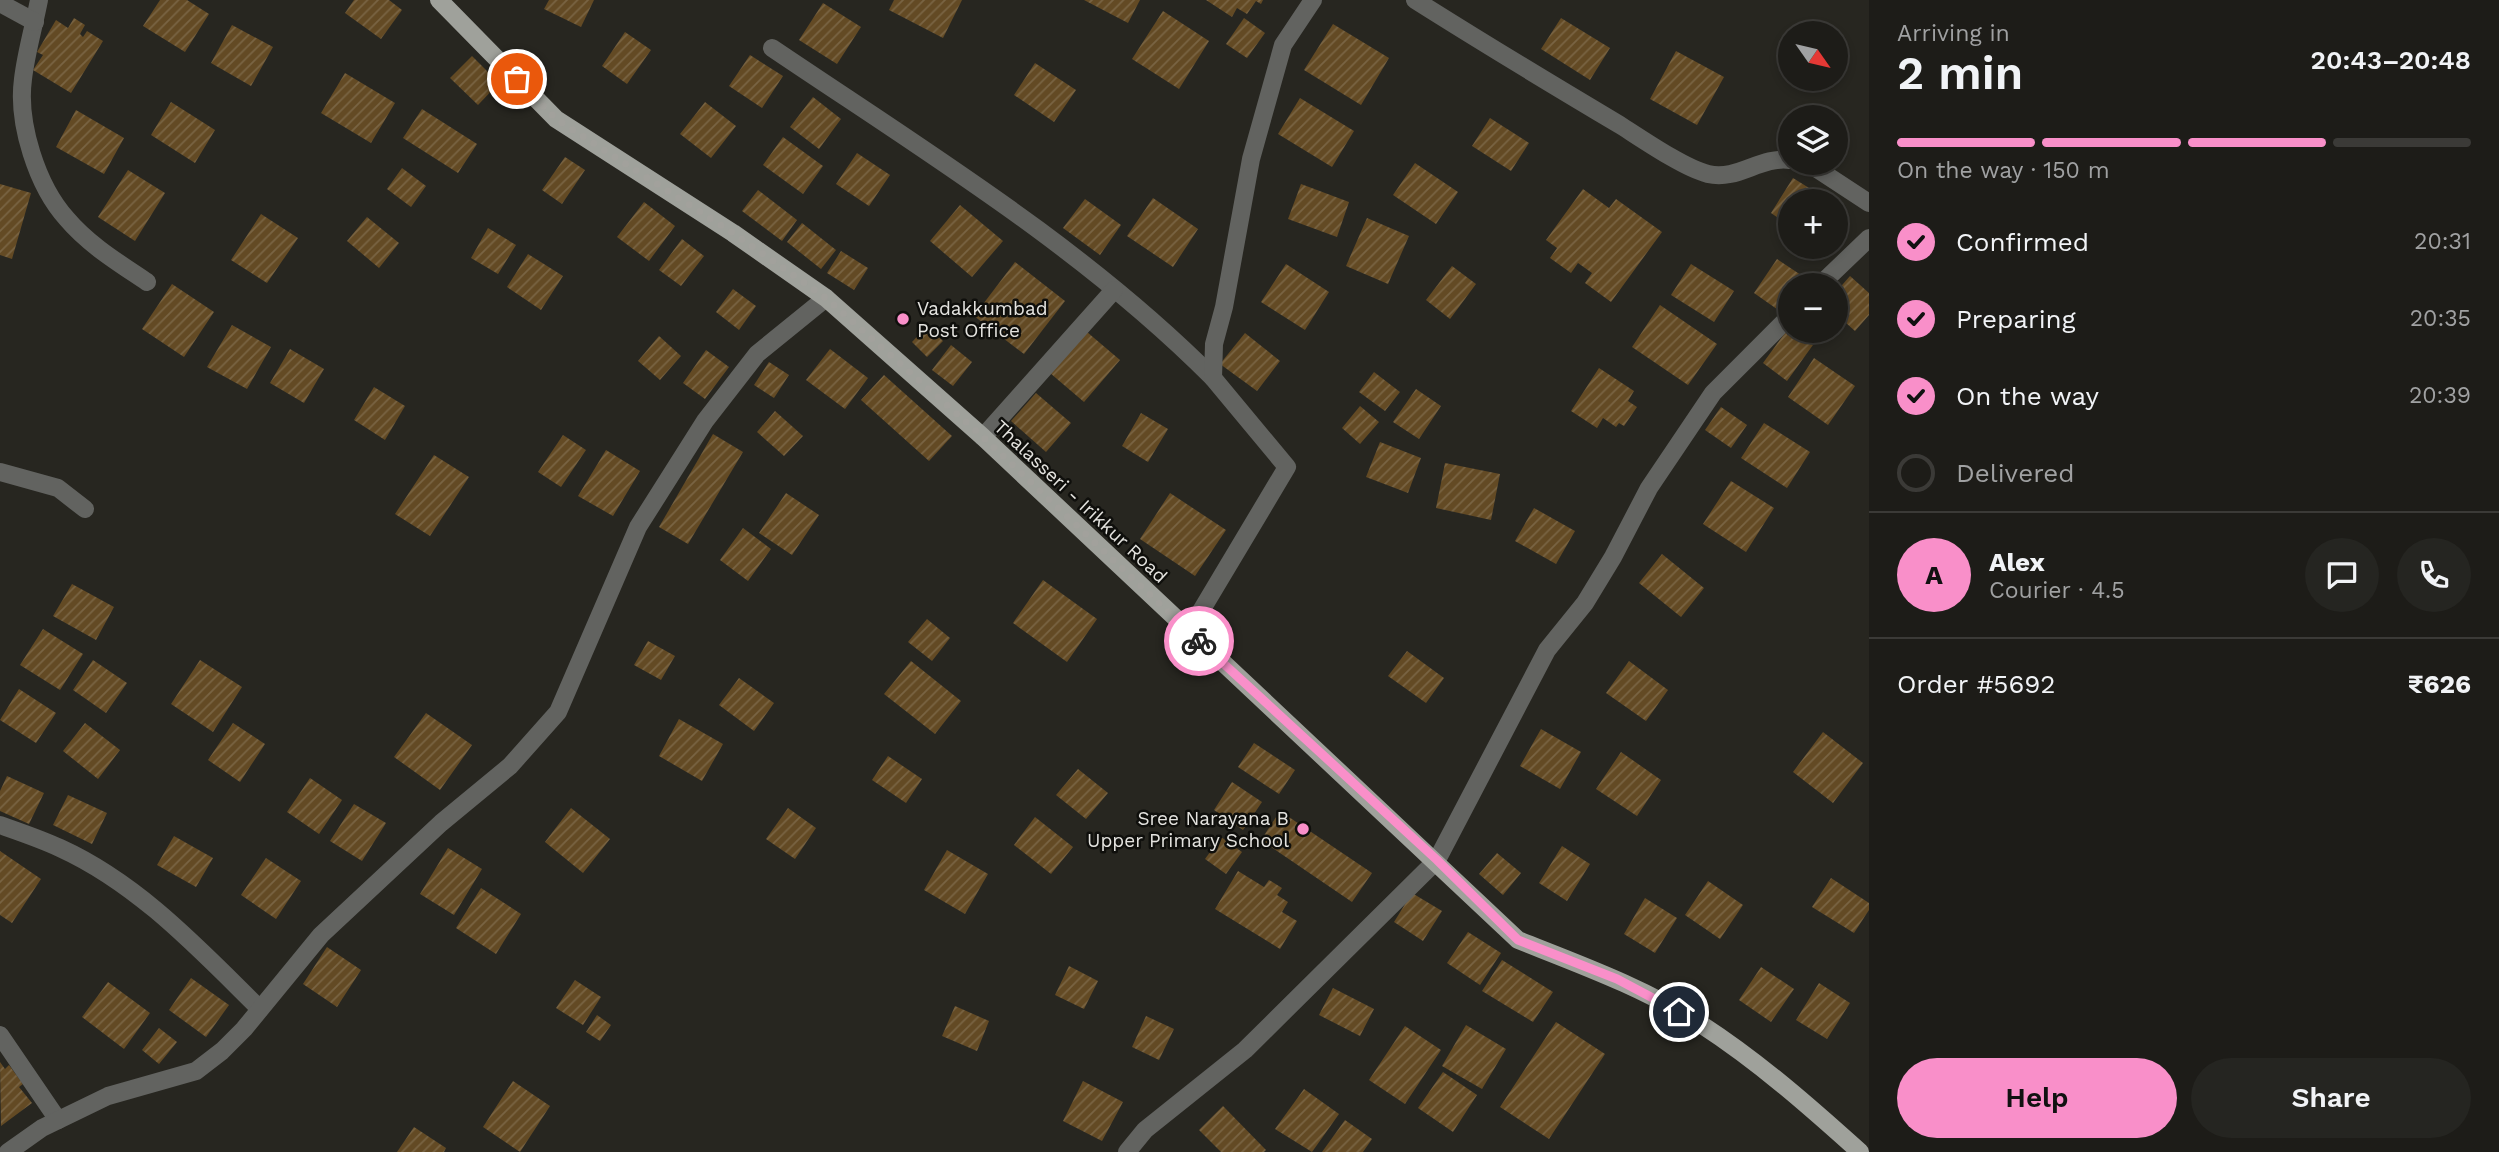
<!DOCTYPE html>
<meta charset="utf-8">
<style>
body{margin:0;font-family:"Work Sans",sans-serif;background:#252521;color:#f1f3f6;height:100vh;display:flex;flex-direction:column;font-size:26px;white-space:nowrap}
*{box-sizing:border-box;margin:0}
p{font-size:23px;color:#a0a1a2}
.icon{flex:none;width:38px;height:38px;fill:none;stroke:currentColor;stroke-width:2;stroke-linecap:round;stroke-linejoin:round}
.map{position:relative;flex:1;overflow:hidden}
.panel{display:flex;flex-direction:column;background:#1d1c18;width:630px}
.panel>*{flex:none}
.needle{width:46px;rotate:124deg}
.tools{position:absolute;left:1778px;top:21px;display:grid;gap:14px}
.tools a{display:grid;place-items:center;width:70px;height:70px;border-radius:50%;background:#1d1c18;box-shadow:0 4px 10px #0003,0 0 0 2px #3b3a37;font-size:35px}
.pin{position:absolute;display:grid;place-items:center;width:60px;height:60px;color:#fff;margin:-30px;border:4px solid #fff;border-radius:50%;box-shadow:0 2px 7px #0007}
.courier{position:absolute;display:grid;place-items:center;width:70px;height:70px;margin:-35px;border:5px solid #f98fc9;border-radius:50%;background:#fff;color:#222;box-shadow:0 2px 9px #0007}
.headline em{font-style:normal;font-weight:600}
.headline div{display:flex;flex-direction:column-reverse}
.headline{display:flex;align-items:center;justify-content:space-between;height:119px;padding:0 28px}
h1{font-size:46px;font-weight:600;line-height:52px}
.bar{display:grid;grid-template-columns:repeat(4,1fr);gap:10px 7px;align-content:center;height:84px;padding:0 28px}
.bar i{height:9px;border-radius:5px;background:#3b3a37}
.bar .selected{background:#f98fc9}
.bar p{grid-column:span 4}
.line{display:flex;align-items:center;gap:18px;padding:0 28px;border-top:2px solid #3b3a37}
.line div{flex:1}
.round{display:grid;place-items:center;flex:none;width:74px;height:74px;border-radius:37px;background:#252521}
ol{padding:0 28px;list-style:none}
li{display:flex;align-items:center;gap:21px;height:77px}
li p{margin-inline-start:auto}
li .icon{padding:7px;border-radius:50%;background:#f98fc9;color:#111;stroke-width:4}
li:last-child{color:#a0a1a2}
li i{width:38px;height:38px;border:4px solid #3b3a37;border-radius:50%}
.primary-button{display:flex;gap:14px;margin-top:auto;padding:14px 28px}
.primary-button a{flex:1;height:80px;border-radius:42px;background:#f98fc9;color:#111;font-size:28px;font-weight:600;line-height:80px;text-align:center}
.primary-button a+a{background:#252521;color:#f1f3f6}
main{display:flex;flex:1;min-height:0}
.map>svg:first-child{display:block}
.building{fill:url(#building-hatch)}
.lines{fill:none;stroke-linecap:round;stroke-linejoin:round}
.minor{stroke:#626360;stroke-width:18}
.major{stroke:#9fa19b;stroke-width:18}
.done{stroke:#a2a19c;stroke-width:7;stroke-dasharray:0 12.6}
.route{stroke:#f98fc9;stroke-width:9}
.poi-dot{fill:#f98fc9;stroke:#0f0f0c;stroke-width:2.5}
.labels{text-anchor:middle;stroke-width:5;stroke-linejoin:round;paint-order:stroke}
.poi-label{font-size:19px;fill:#e4e3df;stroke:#0f0f0c;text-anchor:start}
.street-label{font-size:19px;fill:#e4e3df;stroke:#0f0f0c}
</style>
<main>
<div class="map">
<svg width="1869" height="1152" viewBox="0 0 1869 1152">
<defs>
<pattern id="building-hatch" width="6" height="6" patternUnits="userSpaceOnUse" patternTransform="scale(1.75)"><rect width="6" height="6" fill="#634a24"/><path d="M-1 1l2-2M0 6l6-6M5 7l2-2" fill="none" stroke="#796443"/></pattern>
</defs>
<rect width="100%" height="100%" fill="#272620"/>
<!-- building -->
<g class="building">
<path d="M 160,0 L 187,0 L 209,14 L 185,52 L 143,26 Z"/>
<path d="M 354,0 L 389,0 L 402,10 L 381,39 L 345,13 Z"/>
<path d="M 549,0 L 594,0 L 581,27 L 544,9 Z"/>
<path d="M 894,0 L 962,0 L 943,38 L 889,10 Z"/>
<path d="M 1084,0 L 1140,0 L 1128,23 Z"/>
<path d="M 1206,0 L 1263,0 L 1261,4 L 1256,1 L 1247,14 L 1237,8 L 1232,17 Z"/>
<path d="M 823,3 L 861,27 L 837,64 L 799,40 Z"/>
<path d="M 1163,11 L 1209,41 L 1179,89 L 1132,59 Z"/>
<path d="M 74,18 L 85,25 L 80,34 L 83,37 L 87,31 L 103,41 L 71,93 L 33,70 L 43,55 L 37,52 L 56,20 L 68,28 Z"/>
<path d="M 1244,18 L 1265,33 L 1247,58 L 1226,44 Z"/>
<path d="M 1561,18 L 1610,48 L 1590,80 L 1541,49 Z"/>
<path d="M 1333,24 L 1389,58 L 1361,105 L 1304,70 Z"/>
<path d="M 232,25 L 273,47 L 251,86 L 211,63 Z"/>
<path d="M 625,32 L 651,50 L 627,84 L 602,66 Z"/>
<path d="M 1676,51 L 1724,77 L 1697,125 L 1650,99 Z"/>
<path d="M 750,55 L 783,76 L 762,108 L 729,86 Z"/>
<path d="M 472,56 L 499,83 L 478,105 L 450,78 Z"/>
<path d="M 1035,63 L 1076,90 L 1054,122 L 1014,95 Z"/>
<path d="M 345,73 L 395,103 L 371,143 L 321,113 Z"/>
<path d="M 813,97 L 841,119 L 819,149 L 790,127 Z"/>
<path d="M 1300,98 L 1354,131 L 1332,167 L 1278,134 Z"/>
<path d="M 171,102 L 215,130 L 195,163 L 151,135 Z"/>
<path d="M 705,102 L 736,126 L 711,158 L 680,134 Z"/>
<path d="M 422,109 L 477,144 L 458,173 L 403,138 Z"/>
<path d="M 76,110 L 124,138 L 104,174 L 56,147 Z"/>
<path d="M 1490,118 L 1529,143 L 1511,171 L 1472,146 Z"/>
<path d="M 783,137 L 823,166 L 803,194 L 763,165 Z"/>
<path d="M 857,153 L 890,175 L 869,206 L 836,184 Z"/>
<path d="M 565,157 L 585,170 L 562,204 L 542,190 Z"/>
<path d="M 1415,163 L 1458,192 L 1436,224 L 1393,195 Z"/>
<path d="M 402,168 L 426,186 L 411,207 L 387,189 Z"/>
<path d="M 128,170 L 165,193 L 135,241 L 98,217 Z"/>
<path d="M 1793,178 L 1830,201 L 1790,201 L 1790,226 L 1771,213 Z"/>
<path d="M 0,184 L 31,193 L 12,259 L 0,255 Z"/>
<path d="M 1301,184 L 1349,202 L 1337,237 L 1288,219 Z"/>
<path d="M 1583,189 L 1609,208 L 1616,199 L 1662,232 L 1611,302 L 1585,283 L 1592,273 L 1578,263 L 1571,273 L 1550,258 L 1557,248 L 1546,240 Z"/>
<path d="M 758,190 L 797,220 L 782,241 L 742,211 Z"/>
<path d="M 1153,198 L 1198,229 L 1173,267 L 1127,236 Z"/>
<path d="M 1085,199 L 1121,225 L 1100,255 L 1063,228 Z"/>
<path d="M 644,202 L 675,226 L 649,261 L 617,237 Z"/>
<path d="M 960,205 L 1003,241 L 972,277 L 930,241 Z"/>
<path d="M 261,214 L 298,238 L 267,283 L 231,260 Z"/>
<path d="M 367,217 L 399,243 L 379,268 L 347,241 Z"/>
<path d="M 1367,218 L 1409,236 L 1388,284 L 1346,266 Z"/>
<path d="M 802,223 L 836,250 L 821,269 L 787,242 Z"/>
<path d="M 488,228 L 516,245 L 498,274 L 471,258 Z"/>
<path d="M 682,239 L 704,256 L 681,286 L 659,270 Z"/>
<path d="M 841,251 L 868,268 L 854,290 L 827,273 Z"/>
<path d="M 528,254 L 563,276 L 541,310 L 507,287 Z"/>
<path d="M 1777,259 L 1807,279 L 1803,285 L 1790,285 L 1790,304 L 1784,314 L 1754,293 Z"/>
<path d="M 1015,262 L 1065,301 L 1024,354 L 974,316 Z"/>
<path d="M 1286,264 L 1329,292 L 1305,330 L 1261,302 Z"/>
<path d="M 1691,264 L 1734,291 L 1714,322 L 1671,295 Z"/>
<path d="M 1452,266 L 1476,284 L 1450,319 L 1426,300 Z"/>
<path d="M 1850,276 L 1869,293 L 1869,315 L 1855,331 L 1836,314 L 1836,292 Z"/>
<path d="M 172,284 L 214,312 L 184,357 L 142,329 Z"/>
<path d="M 733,289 L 756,306 L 739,330 L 716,312 Z"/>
<path d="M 1660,305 L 1717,344 L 1688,385 L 1632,347 Z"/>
<path d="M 232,325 L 271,347 L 247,389 L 207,367 Z"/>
<path d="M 927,326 L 943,341 L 927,357 L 912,342 Z"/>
<path d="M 1790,326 L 1790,331 L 1808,331 L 1818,338 L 1787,381 L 1763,363 Z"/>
<path d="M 1087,332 L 1120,360 L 1084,402 L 1050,373 Z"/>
<path d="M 1245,333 L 1280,361 L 1257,391 L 1220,364 Z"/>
<path d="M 659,336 L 681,356 L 660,380 L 638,361 Z"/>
<path d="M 951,345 L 972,362 L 953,386 L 932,370 Z"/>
<path d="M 290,349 L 324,369 L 304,403 L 270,383 Z"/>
<path d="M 830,349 L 868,378 L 845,409 L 806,380 Z"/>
<path d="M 706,350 L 729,367 L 705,399 L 683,383 Z"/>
<path d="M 1814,358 L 1855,386 L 1828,425 L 1788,397 Z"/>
<path d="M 769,362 L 789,375 L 774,398 L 754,385 Z"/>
<path d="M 1599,368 L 1634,391 L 1628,401 L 1637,407 L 1624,426 L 1619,423 L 1616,427 L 1603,418 L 1597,428 L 1571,411 Z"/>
<path d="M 1374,372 L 1400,392 L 1385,411 L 1359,392 Z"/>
<path d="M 884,375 L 952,436 L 929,461 L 861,400 Z"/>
<path d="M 374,387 L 405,406 L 385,440 L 354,420 Z"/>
<path d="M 1416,389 L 1441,406 L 1419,439 L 1393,422 Z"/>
<path d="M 1036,393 L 1071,423 L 1046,452 L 1011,421 Z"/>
<path d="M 1360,406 L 1379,422 L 1360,444 L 1342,428 Z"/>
<path d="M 1721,407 L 1747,425 L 1731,448 L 1705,430 Z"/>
<path d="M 775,411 L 803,436 L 784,456 L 757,432 Z"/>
<path d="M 1141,413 L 1168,429 L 1148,462 L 1122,446 Z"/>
<path d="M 1764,423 L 1810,452 L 1787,488 L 1741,458 Z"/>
<path d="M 713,434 L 743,452 L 688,544 L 659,527 Z"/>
<path d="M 563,435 L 586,450 L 561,487 L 538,472 Z"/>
<path d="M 1380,442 L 1421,458 L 1408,493 L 1366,477 Z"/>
<path d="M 606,450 L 640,471 L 613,516 L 578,496 Z"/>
<path d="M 434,455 L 469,477 L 430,536 L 395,514 Z"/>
<path d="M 1445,463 L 1500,474 L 1491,520 L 1436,508 Z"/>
<path d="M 1731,481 L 1774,508 L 1746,552 L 1703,524 Z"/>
<path d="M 786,493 L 819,515 L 792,555 L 759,533 Z"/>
<path d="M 1170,493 L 1226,530 L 1195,576 L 1140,539 Z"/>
<path d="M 1534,508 L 1575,531 L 1556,564 L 1515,541 Z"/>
<path d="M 743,528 L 771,549 L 748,581 L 720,560 Z"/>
<path d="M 1662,554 L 1704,588 L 1681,617 L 1639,583 Z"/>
<path d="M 1043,580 L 1097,619 L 1067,662 L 1013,623 Z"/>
<path d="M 72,584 L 114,607 L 96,640 L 53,616 Z"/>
<path d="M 927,619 L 950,638 L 932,661 L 908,642 Z"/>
<path d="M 43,629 L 83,654 L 60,690 L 20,665 Z"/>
<path d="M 648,641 L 675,656 L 661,680 L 634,665 Z"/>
<path d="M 1407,651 L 1444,678 L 1426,703 L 1388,676 Z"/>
<path d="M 93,660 L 127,683 L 106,713 L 73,690 Z"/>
<path d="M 200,660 L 242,687 L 213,732 L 171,704 Z"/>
<path d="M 911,661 L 961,701 L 935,734 L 884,694 Z"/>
<path d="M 1629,661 L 1668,690 L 1646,721 L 1606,693 Z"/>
<path d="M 739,678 L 774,703 L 754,731 L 719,705 Z"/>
<path d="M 19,689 L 56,713 L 36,743 L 0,720 Z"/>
<path d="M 426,713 L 472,745 L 440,790 L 394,757 Z"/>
<path d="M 679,719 L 723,744 L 702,781 L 659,756 Z"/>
<path d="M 85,723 L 120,750 L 98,779 L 63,751 Z"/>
<path d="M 233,723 L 265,744 L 240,782 L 208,760 Z"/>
<path d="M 1541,729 L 1581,752 L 1560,789 L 1520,766 Z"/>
<path d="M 1823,732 L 1863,763 L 1833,803 L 1793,772 Z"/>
<path d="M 1254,743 L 1295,770 L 1279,794 L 1238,767 Z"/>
<path d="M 1621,752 L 1661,780 L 1637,816 L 1596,789 Z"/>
<path d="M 888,756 L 922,779 L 906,803 L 872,780 Z"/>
<path d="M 1078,769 L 1108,793 L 1086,819 L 1056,795 Z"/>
<path d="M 7,776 L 44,793 L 29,824 L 0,811 L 0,791 Z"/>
<path d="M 310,778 L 342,800 L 319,834 L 287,812 Z"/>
<path d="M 1232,782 L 1262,802 L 1243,830 L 1214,810 Z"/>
<path d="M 68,795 L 107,813 L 92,844 L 53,825 Z"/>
<path d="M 354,804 L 386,823 L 362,861 L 330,841 Z"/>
<path d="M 571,808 L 610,839 L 583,873 L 545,842 Z"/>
<path d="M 788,808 L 816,828 L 795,859 L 766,839 Z"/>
<path d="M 1280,811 L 1372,873 L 1352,902 L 1261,840 Z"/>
<path d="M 1035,817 L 1073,847 L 1051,874 L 1014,845 Z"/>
<path d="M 174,836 L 213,858 L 196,887 L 157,865 Z"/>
<path d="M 1221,837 L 1242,852 L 1226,874 L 1205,859 Z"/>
<path d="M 1562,846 L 1590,864 L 1567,901 L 1539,883 Z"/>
<path d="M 448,848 L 482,869 L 454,915 L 420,894 Z"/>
<path d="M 947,850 L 988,874 L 965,914 L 924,890 Z"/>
<path d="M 0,851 L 41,879 L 12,923 L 0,915 Z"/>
<path d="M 1497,853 L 1521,873 L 1503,895 L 1479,874 Z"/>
<path d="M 266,858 L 301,881 L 276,919 L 241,895 Z"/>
<path d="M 1238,871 L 1264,887 L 1269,880 L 1282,888 L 1277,895 L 1288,902 L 1282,912 L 1297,921 L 1280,949 L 1215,909 Z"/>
<path d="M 1831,878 L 1869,903 L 1869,910 L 1854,933 L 1812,907 Z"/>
<path d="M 1708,881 L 1743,905 L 1720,939 L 1685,915 Z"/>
<path d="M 481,888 L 521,914 L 496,954 L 456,928 Z"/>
<path d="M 1412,893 L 1442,911 L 1423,941 L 1394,922 Z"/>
<path d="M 1645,898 L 1677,918 L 1655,953 L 1624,934 Z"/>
<path d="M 1468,932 L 1501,953 L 1480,985 L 1447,963 Z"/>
<path d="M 327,947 L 361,970 L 337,1007 L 303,984 Z"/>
<path d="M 1502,960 L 1553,992 L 1533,1022 L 1482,991 Z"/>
<path d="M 1069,966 L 1098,981 L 1084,1009 L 1055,995 Z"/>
<path d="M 1761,967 L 1794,989 L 1771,1022 L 1739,1000 Z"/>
<path d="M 191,978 L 229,1005 L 206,1037 L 169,1010 Z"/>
<path d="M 575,980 L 601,997 L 583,1025 L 556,1008 Z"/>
<path d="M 108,982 L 150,1013 L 124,1049 L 82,1017 Z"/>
<path d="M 1819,983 L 1850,1003 L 1827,1039 L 1796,1020 Z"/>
<path d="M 1333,988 L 1374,1009 L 1360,1036 L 1319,1015 Z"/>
<path d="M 955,1006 L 989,1021 L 977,1051 L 942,1036 Z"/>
<path d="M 597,1015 L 611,1025 L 600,1041 L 586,1032 Z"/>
<path d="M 1146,1016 L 1174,1029 L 1159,1060 L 1132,1047 Z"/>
<path d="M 1556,1022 L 1605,1054 L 1549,1139 L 1500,1107 Z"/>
<path d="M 1466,1025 L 1506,1049 L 1482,1089 L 1442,1066 Z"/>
<path d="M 1405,1026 L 1441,1050 L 1405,1104 L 1369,1080 Z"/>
<path d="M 159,1028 L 177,1042 L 159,1064 L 142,1050 Z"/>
<path d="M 0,1062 L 5,1069 L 9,1065 L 23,1084 L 19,1087 L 32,1103 L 1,1126 Z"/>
<path d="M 1443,1072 L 1477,1095 L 1453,1132 L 1418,1108 Z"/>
<path d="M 513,1081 L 550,1106 L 520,1152 L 483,1127 Z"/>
<path d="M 1083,1081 L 1123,1102 L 1102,1141 L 1063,1121 Z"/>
<path d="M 1304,1089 L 1339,1114 L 1312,1152 L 1275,1129 Z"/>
<path d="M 1223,1106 L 1266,1150 L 1264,1152 L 1221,1152 L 1199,1130 Z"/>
<path d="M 1345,1120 L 1372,1139 L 1363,1152 L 1322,1152 Z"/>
<path d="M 414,1127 L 446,1148 L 444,1152 L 397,1152 Z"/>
</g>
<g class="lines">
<!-- minor -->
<g class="minor">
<path d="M 39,0 C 34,26 26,53 23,79 C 17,123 37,186 67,219 C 89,245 119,263 147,282"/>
<path d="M 1415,0 C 1483,43 1551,84 1620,125 C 1642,139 1684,168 1708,174 C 1738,181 1760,156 1790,160"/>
<path d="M 0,3 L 35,22"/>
<path d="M 772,48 C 923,150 1084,248 1213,378"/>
<path d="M 1808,163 L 1869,203"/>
<path d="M 1820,285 L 1869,238"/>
<path d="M 983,437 L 1114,290"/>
<path d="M 0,472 L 58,488 L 85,509"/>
<path d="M 1189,631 L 1287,467 L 1213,378 L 1214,344 L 1224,307 L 1251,159 L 1283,45 L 1313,0"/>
<path d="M 0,825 C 20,832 41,839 60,848 C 139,884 199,949 260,1009"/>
<path d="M 0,1035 L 58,1120"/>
<path d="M 8,1152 L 42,1128 L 108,1096 L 196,1071 L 222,1051 L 244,1029 L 321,935 L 441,823 L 510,766 L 558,712 L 638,527 L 705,421 L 757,354 L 826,298"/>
<path d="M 1127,1152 L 1145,1130 L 1245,1050 L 1437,860 L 1547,650 L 1585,603 L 1613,557 L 1649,488 L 1713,393 L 1790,316"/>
</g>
<!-- major -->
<path class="major" d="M 439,0 L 556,119 L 733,233 L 826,298 L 983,437 L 1518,940 C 1581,965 1645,988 1702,1025 C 1759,1062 1810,1107 1860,1152"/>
</g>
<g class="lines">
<!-- done -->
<path class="done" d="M 517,79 L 556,119 L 733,233 L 826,298 L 983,437 L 1199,641"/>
<!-- route -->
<path class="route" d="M 1199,641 L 1437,860 L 1518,940 L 1617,979 L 1679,1012"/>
</g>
<!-- markers -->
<g class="poi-dot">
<circle cx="903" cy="319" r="7"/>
<circle cx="1303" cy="829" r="7"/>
</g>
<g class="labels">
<!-- poi labels -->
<g class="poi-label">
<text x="917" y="315">Vadakkumbad<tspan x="917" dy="22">Post Office</tspan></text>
<text x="1289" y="825" text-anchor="end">Sree Narayana B<tspan x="1289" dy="22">Upper Primary School</tspan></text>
</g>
<!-- street labels -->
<g class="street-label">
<text transform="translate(1081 501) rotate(43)" y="7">Thalasseri - Irikkur Road</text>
</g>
</g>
</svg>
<div class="tools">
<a><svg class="needle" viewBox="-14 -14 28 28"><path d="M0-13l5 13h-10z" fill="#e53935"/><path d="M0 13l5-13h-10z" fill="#a0a1a2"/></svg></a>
<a><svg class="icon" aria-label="layers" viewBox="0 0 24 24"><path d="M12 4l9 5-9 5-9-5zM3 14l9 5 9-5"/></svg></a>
<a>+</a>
<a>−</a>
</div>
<div class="pin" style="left:517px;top:79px;background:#ea580c"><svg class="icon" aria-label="bag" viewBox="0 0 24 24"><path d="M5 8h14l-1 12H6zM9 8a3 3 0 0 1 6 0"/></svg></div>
<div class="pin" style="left:1679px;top:1012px;background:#1f2937"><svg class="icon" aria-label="home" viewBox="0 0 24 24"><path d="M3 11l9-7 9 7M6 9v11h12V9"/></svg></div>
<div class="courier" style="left:1199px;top:641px"><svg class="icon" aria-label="bike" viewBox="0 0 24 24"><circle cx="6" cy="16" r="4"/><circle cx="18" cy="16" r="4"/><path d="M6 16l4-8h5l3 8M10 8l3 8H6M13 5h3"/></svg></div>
</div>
<section class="panel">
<div class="headline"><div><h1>2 min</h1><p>Arriving in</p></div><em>20:43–20:48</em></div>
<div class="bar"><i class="selected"></i><i class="selected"></i><i class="selected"></i><i></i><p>On the way · 150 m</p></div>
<ol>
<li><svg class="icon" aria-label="check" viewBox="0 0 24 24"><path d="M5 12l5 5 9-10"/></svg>Confirmed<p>20:31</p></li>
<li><svg class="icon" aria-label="check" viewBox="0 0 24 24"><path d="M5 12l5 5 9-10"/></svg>Preparing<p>20:35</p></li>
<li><svg class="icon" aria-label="check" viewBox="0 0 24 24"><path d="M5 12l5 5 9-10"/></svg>On the way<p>20:39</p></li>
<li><i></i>Delivered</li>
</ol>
<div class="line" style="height:126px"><b class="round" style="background:#f98fc9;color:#111">A</b><div><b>Alex</b><p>Courier · 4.5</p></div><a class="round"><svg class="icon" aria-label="chat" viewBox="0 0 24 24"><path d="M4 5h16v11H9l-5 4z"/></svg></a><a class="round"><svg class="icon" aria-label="phone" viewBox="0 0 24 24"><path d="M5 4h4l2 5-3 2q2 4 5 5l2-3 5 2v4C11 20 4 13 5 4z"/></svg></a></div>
<div class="line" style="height:91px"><div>Order #5692</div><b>₹626</b></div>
<div class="primary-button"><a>Help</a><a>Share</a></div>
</section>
</main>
